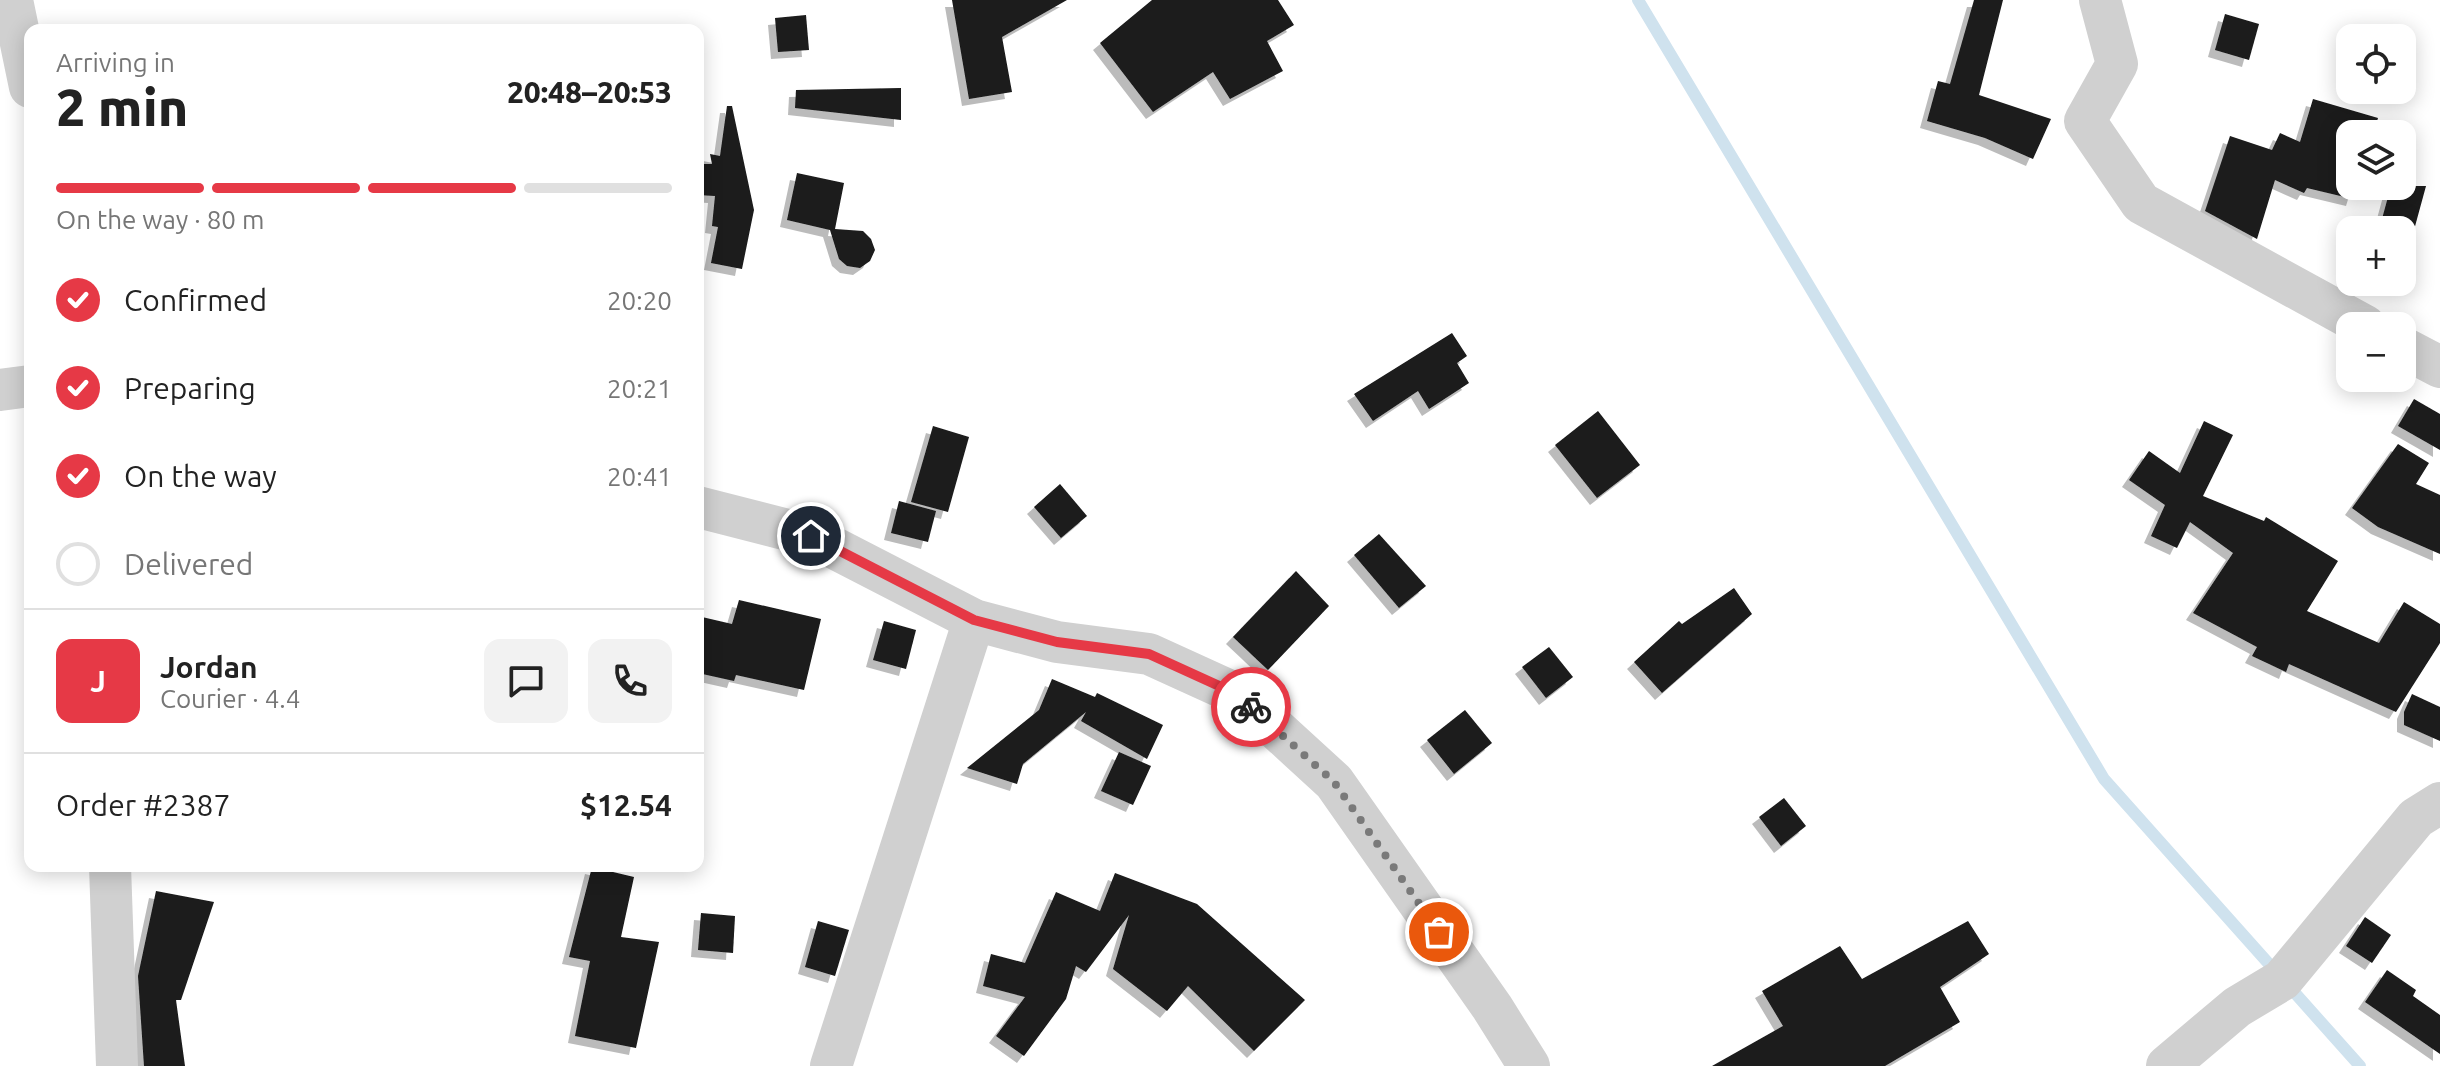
<!DOCTYPE html>
<meta charset="utf-8">
<style>
body{margin:0;font-family:Ubuntu,sans-serif;background:#f2f2f2;color:#222;height:100vh;display:flex;flex-direction:column;font-size:30px;white-space:nowrap}
*{box-sizing:border-box;margin:0}
p{font-size:26px;color:#767676}
.icon{flex:none;width:44px;height:44px;fill:none;stroke:currentColor;stroke-width:2;stroke-linecap:round;stroke-linejoin:round}
.map{position:relative;flex:1;overflow:hidden}
.panel{position:absolute;left:24px;top:24px;width:680px;height:848px;display:flex;flex-direction:column;background:#fff;border-radius:16px;box-shadow:0 4px 20px #0003}
.panel>*{flex:none}
.controls{position:absolute;left:2336px;top:24px;display:grid;gap:16px}
.controls a{display:grid;place-items:center;width:80px;height:80px;border-radius:16px;background:#fff;box-shadow:0 4px 20px #0003;font-size:40px}
.pin{position:absolute;display:grid;place-items:center;width:68px;height:68px;color:#fff;margin:-34px;border:4px solid #fff;border-radius:50%;box-shadow:0 2px 8px #0007}
.courier{position:absolute;display:grid;place-items:center;width:80px;height:80px;margin:-40px;border:6px solid #e63946;border-radius:50%;background:#fff;color:#222;box-shadow:0 2px 10px #0007}
.headline em{font-style:normal;font-weight:800}
.headline div{display:flex;flex-direction:column-reverse}
.headline{display:flex;align-items:center;justify-content:space-between;height:136px;padding:0 32px}
h1{font-size:52px;font-weight:800;line-height:60px}
.bar{display:grid;grid-template-columns:repeat(4,1fr);gap:12px 8px;align-content:center;height:96px;padding:0 32px}
.bar i{height:10px;border-radius:6px;background:#e0e0e0}
.bar .on{background:#e63946}
.bar p{grid-column:span 4}
.line{display:flex;align-items:center;gap:20px;padding:0 32px;border-top:2px solid #e0e0e0}
.line div{flex:1}
.round{display:grid;place-items:center;flex:none;width:84px;height:84px;border-radius:16px;background:#f2f2f2}
ol{padding:0 32px;list-style:none}
li{display:flex;align-items:center;gap:24px;height:88px}
li p{margin-inline-start:auto}
li .icon{padding:8px;border-radius:50%;background:#e63946;color:#fff;stroke-width:4}
li:last-child{color:#767676}
li i{width:44px;height:44px;border:4px solid #e0e0e0;border-radius:50%}
.map>svg:first-child{display:block}
.lines{fill:none;stroke-linecap:round;stroke-linejoin:round}
.stream{stroke:#cfe2ee;stroke-width:12}
.building{fill:#1a1a1a;filter:url(#shadow)}
.minor{stroke:#d0d0d0;stroke-width:42}
.done{stroke:#7a7a7a;stroke-width:8;stroke-dasharray:0 14.4}
.route{stroke:#e63946;stroke-width:10}
</style>
<div class="map">
<svg width="2440" height="1066" viewBox="0 0 2440 1066">
<defs>
<filter id="shadow"><feDropShadow dx="-7" dy="7" stdDeviation="0" flood-color="#0004"/></filter>
</defs>
<rect width="100%" height="100%" fill="#fff"/>
<g class="lines">
<!-- stream -->
<path class="stream" d="M 1638,0 L 2104,779 L 2360,1066"/>
</g>
<!-- building -->
<g class="building">
<path d="M 952,0 L 1067,0 L 1002,37 L 1012,92 L 969,99 Z"/>
<path d="M 1152,0 L 1278,0 L 1294,25 L 1267,41 L 1283,71 L 1230,99 L 1213,72 L 1153,112 L 1100,43 Z"/>
<path d="M 1974,0 L 2003,0 L 1979,95 L 2051,119 L 2033,159 L 1985,138 L 1927,121 L 1938,81 L 1950,84 Z"/>
<path d="M 2225,14 L 2259,24 L 2249,60 L 2215,50 Z"/>
<path d="M 806,15 L 809,50 L 778,52 L 775,18 Z"/>
<path d="M 901,88 L 901,120 L 795,108 L 796,90 Z"/>
<path d="M 2313,99 L 2378,118 L 2373,134 L 2350,134 L 2350,186 L 2357,186 L 2353,199 L 2307,188 L 2304,193 L 2275,180 L 2257,239 L 2205,211 L 2230,136 L 2272,150 L 2280,133 L 2300,142 Z"/>
<path d="M 727,106 L 732,106 L 754,210 L 742,269 L 711,263 L 718,227 L 712,226 L 715,196 L 698,195 L 698,164 L 712,164 L 710,154 L 720,156 Z"/>
<path d="M 797,173 L 844,183 L 835,229 L 863,231 L 871,239 L 875,250 L 870,261 L 860,268 L 847,266 L 839,259 L 830,230 L 787,220 Z"/>
<path d="M 2391,186 L 2426,186 L 2414,230 L 2379,230 Z"/>
<path d="M 1452,333 L 1467,356 L 1457,363 L 1469,383 L 1429,409 L 1418,391 L 1373,421 L 1354,394 Z"/>
<path d="M 2414,399 L 2440,414 L 2440,450 L 2398,426 Z"/>
<path d="M 1598,411 L 1640,465 L 1597,498 L 1555,445 Z"/>
<path d="M 2204,421 L 2233,435 L 2203,496 L 2264,521 L 2266,517 L 2338,561 L 2307,611 L 2379,643 L 2404,602 L 2440,624 L 2440,643 L 2396,712 L 2289,664 L 2286,672 L 2252,656 L 2257,647 L 2193,613 L 2233,553 L 2190,522 L 2177,548 L 2151,536 L 2165,505 L 2129,480 L 2149,451 L 2180,473 Z"/>
<path d="M 933,426 L 969,437 L 948,512 L 911,502 Z"/>
<path d="M 2398,444 L 2429,463 L 2416,484 L 2440,495 L 2440,554 L 2378,527 L 2352,508 Z"/>
<path d="M 1060,484 L 1087,516 L 1061,538 L 1034,507 Z"/>
<path d="M 899,501 L 936,511 L 928,542 L 891,533 Z"/>
<path d="M 1379,534 L 1426,586 L 1399,608 L 1354,555 Z"/>
<path d="M 1296,571 L 1329,606 L 1268,670 L 1233,637 Z"/>
<path d="M 1734,588 L 1752,614 L 1662,693 L 1634,662 L 1679,621 L 1682,624 Z"/>
<path d="M 739,600 L 821,619 L 804,690 L 736,675 L 734,681 L 698,673 L 702,617 L 732,624 Z"/>
<path d="M 884,621 L 916,630 L 906,669 L 873,660 Z"/>
<path d="M 1549,647 L 1573,677 L 1546,698 L 1522,667 Z"/>
<path d="M 1052,679 L 1095,697 L 1097,693 L 1163,725 L 1147,759 L 1081,721 L 1086,712 L 1023,764 L 1017,784 L 967,768 L 1039,710 Z"/>
<path d="M 2412,694 L 2440,707 L 2440,741 L 2404,725 L 2404,712 Z"/>
<path d="M 1465,710 L 1492,743 L 1454,774 L 1427,740 Z"/>
<path d="M 1119,752 L 1151,766 L 1133,805 L 1101,791 Z"/>
<path d="M 1784,798 L 1806,826 L 1781,846 L 1759,817 Z"/>
<path d="M 592,867 L 634,877 L 621,937 L 659,942 L 636,1048 L 575,1036 L 590,961 L 569,957 Z"/>
<path d="M 1115,873 L 1197,904 L 1305,1000 L 1254,1051 L 1188,986 L 1167,1011 L 1113,969 L 1129,915 L 1086,972 L 1076,966 L 1066,999 L 1024,1056 L 996,1036 L 1025,997 L 983,986 L 991,954 L 1025,963 L 1056,892 L 1100,911 Z"/>
<path d="M 156,891 L 214,902 L 181,1000 L 176,1000 L 185,1066 L 144,1066 L 138,976 Z"/>
<path d="M 701,913 L 735,916 L 733,953 L 698,950 Z"/>
<path d="M 2365,917 L 2391,935 L 2372,963 L 2346,946 Z"/>
<path d="M 818,921 L 849,930 L 835,976 L 805,967 Z"/>
<path d="M 1968,921 L 1989,954 L 1940,987 L 1960,1022 L 1885,1066 L 1712,1066 L 1783,1026 L 1762,991 L 1840,946 L 1862,979 Z"/>
<path d="M 2387,970 L 2416,990 L 2413,996 L 2440,1015 L 2440,1054 L 2365,1002 Z"/>
</g>
<g class="lines">
<!-- minor -->
<g class="minor">
<path d="M 12,0 L 30,87"/>
<path d="M 2100,0 L 2117,64 L 2085,121 L 2141,203 L 2365,326"/>
<path d="M 2402,347 L 2440,367"/>
<path d="M 0,390 L 30,386"/>
<path d="M 698,507 L 811,536 L 974,620 L 1057,642 L 1149,654 L 1239,695 L 1334,782 L 1492,1007 L 1529,1066"/>
<path d="M 110,866 L 117,1066"/>
<path d="M 831,1066 L 974,620"/>
<path d="M 2167,1066 L 2237,1007 L 2282,980 L 2416,818 L 2440,803"/>
</g>
</g>
<g class="lines">
<!-- done -->
<path class="done" d="M 1251,707 L 1334,782 L 1439,932"/>
<!-- route -->
<path class="route" d="M 811,536 L 974,620 L 1057,642 L 1149,654 L 1239,695 L 1251,707"/>
</g>
</svg>
<div class="controls">
<a><svg class="icon" aria-label="locate" viewBox="0 0 24 24"><circle cx="12" cy="12" r="6"/><path d="M12 2v4M12 18v4M2 12h4M18 12h4"/></svg></a>
<a><svg class="icon" aria-label="layers" viewBox="0 0 24 24"><path d="M12 4l9 5-9 5-9-5zM3 14l9 5 9-5"/></svg></a>
<a>+</a>
<a>−</a>
</div>
<div class="pin" style="left:1439px;top:932px;background:#ea580c"><svg class="icon" aria-label="bag" viewBox="0 0 24 24"><path d="M5 8h14l-1 12H6zM9 8a3 3 0 0 1 6 0"/></svg></div>
<div class="pin" style="left:811px;top:536px;background:#1f2937"><svg class="icon" aria-label="home" viewBox="0 0 24 24"><path d="M3 11l9-7 9 7M6 9v11h12V9"/></svg></div>
<div class="courier" style="left:1251px;top:707px"><svg class="icon" aria-label="bike" viewBox="0 0 24 24"><circle cx="6" cy="16" r="4"/><circle cx="18" cy="16" r="4"/><path d="M6 16l4-8h5l3 8M10 8l3 8H6M13 5h3"/></svg></div>
<section class="panel">
<div class="headline"><div><h1>2 min</h1><p>Arriving in</p></div><em>20:48–20:53</em></div>
<div class="bar"><i class="on"></i><i class="on"></i><i class="on"></i><i></i><p>On the way · 80 m</p></div>
<ol>
<li><svg class="icon" aria-label="check" viewBox="0 0 24 24"><path d="M5 12l5 5 9-10"/></svg>Confirmed<p>20:20</p></li>
<li><svg class="icon" aria-label="check" viewBox="0 0 24 24"><path d="M5 12l5 5 9-10"/></svg>Preparing<p>20:21</p></li>
<li><svg class="icon" aria-label="check" viewBox="0 0 24 24"><path d="M5 12l5 5 9-10"/></svg>On the way<p>20:41</p></li>
<li><i></i>Delivered</li>
</ol>
<div class="line" style="height:144px"><b class="round" style="background:#e63946;color:#fff">J</b><div><b>Jordan</b><p>Courier · 4.4</p></div><a class="round"><svg class="icon" aria-label="chat" viewBox="0 0 24 24"><path d="M4 5h16v11H9l-5 4z"/></svg></a><a class="round"><svg class="icon" aria-label="phone" viewBox="0 0 24 24"><path d="M5 4h4l2 5-3 2q2 4 5 5l2-3 5 2v4C11 20 4 13 5 4z"/></svg></a></div>
<div class="line" style="height:104px"><div>Order #2387</div><b>$12.54</b></div>
</section>
</div>
